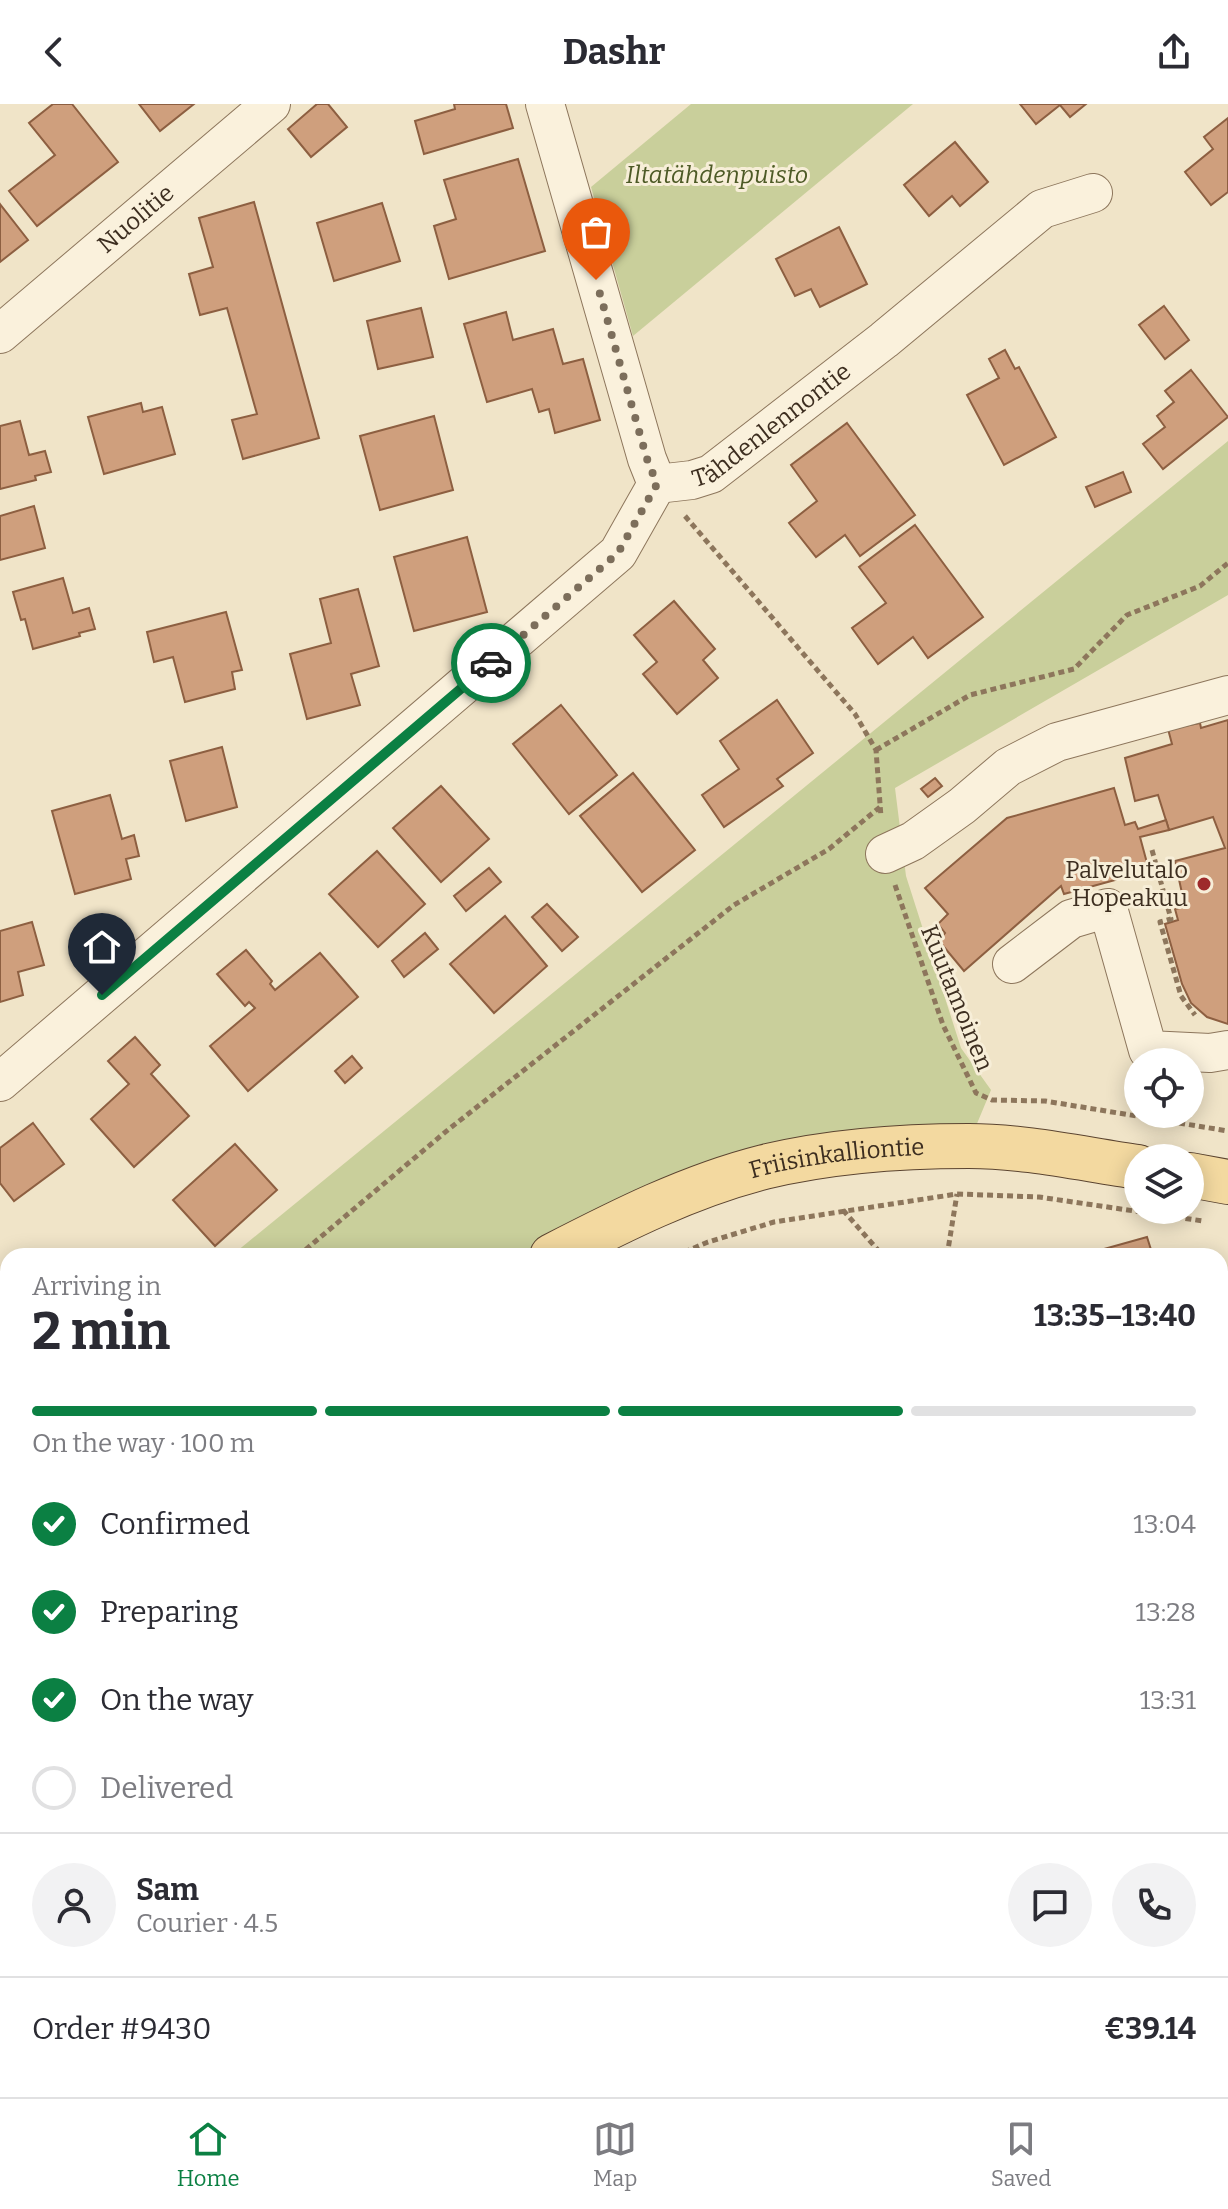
<!DOCTYPE html>
<meta charset="utf-8">
<style>
body{margin:0;font-family:Bitter,serif;background:#f2f2f3;color:#2b2b33;height:100vh;display:flex;flex-direction:column;font-size:30px;white-space:nowrap}
*{box-sizing:border-box;margin:0}
p{font-size:26px;color:#7c7c81}
.icon{flex:none;width:44px;height:44px;fill:none;stroke:currentColor;stroke-width:2;stroke-linecap:round;stroke-linejoin:round}
.map{position:relative;flex:1;overflow:hidden}
.side{position:absolute;left:0px;top:1144px;width:1228px;height:850px;display:flex;flex-direction:column;background:#fff;border-radius:24px 24px 0 0;box-shadow:0 4px 20px #0003}
.side>*{flex:none}
.controls{position:absolute;left:1124px;top:944px;display:grid;gap:16px}
.controls a{display:grid;place-items:center;width:80px;height:80px;border-radius:50%;background:#fff;box-shadow:0 4px 20px #0003;font-size:40px}
.pin{position:absolute;display:grid;place-items:center;width:68px;height:68px;color:#fff;margin:-82px -34px;border-radius:50% 50% 50% 0;rotate:-45deg;box-shadow:0 0 8px #0007}
.pin .icon{rotate:45deg}
.courier{position:absolute;display:grid;place-items:center;width:80px;height:80px;margin:-40px;border:6px solid #0b8043;border-radius:50%;background:#fff;color:#222;box-shadow:0 2px 10px #0007}
.overview em{font-style:normal;font-weight:700}
.overview div{display:flex;flex-direction:column-reverse}
.overview{display:flex;align-items:center;justify-content:space-between;height:136px;padding:0 32px}
h1{font-size:52px;font-weight:700;line-height:60px}
.bar{display:grid;grid-template-columns:repeat(4,1fr);gap:12px 8px;align-content:center;height:96px;padding:0 32px}
.bar i{height:10px;border-radius:6px;background:#e1e1e2}
.bar .selected{background:#0b8043}
.bar p{grid-column:span 4}
.line{display:flex;align-items:center;gap:20px;padding:0 32px;border-top:2px solid #e1e1e2}
.line div{flex:1}
.round{display:grid;place-items:center;flex:none;width:84px;height:84px;border-radius:42px;background:#f2f2f3}
ol{padding:0 32px;list-style:none}
li{display:flex;align-items:center;gap:24px;height:88px}
li p{margin-inline-start:auto}
li .icon{padding:8px;border-radius:50%;background:#0b8043;color:#fff;stroke-width:4}
li:last-child{color:#7c7c81}
li i{width:44px;height:44px;border:4px solid #e1e1e2;border-radius:50%}
header{display:flex;justify-content:space-between;align-items:center;height:104px;padding:0 32px;background:#fff;font-size:36px;font-weight:700}
.tab-bar{display:flex;justify-content:space-around;align-items:center;height:112px;border-top:2px solid #e1e1e2;background:#fff;font-size:22px;color:#7c7c81}
.tab-bar a{display:grid;justify-items:center;gap:4px}
.tab-bar .selected{color:#0b8043}
.map>svg:first-child{display:block}
.green{fill:#c9cf9b}
.building{fill:#cf9f7d;stroke:#8d5f41;stroke-width:2}
.lines{fill:none;stroke-linecap:round;stroke-linejoin:round}
.minor-casing{stroke:#8d765c;stroke-width:40}
.major-casing{stroke:#5b4430;stroke-width:46}
.path{stroke:#8d765c;stroke-width:5;stroke-dasharray:6 4;stroke-linecap:butt}
.minor{stroke:#faf1dc;stroke-width:38}
.major{stroke:#f3d9a0;stroke-width:44}
.done{stroke:#7c6e5b;stroke-width:8;stroke-dasharray:0 14.4}
.route{stroke:#0b8043;stroke-width:10}
.poi-dot{fill:#9e2a2b;stroke:#f7eed8;stroke-width:3}
.labels{text-anchor:middle;stroke-width:6;stroke-linejoin:round;paint-order:stroke}
.park-label{font-size:24px;font-style:italic;fill:#4d5a26;stroke:#f7eed8}
.street-label{font-size:24px;fill:#3d2e20;stroke:#f7eed8}
.poi-label{font-size:24px;fill:#3d2e20;stroke:#f7eed8;text-anchor:end}
</style>
<header><svg class="icon" aria-label="back" viewBox="0 0 24 24"><path d="M15 5l-7 7 7 7"/></svg>Dashr<svg class="icon" aria-label="share" viewBox="0 0 24 24"><path d="M12 15V3M7 8l5-5 5 5M5 13v7h14v-7"/></svg></header>
<div class="map">
<svg width="1228" height="1993" viewBox="0 0 1228 1993">
<rect width="100%" height="100%" fill="#f0e4c8"/>
<!-- green -->
<g class="green">
<path d="M 691,0 L 913,0 L 633,232 L 591,83 Z"/>
<path d="M 1228,337 L 1228,491 L 895,684 L 906,772 L 961,944 L 991,986 L 976,1022 L 577,1116 L 519,1152 L 231,1152 Z"/>
<path d="M 8,1340 L 8,1568 L 0,1574 L 0,1347 Z"/>
</g>
<!-- building -->
<g class="building">
<path d="M 53,0 L 72,0 L 118,58 L 37,122 L 9,87 L 55,51 L 29,19 Z"/>
<path d="M 139,0 L 194,0 L 160,27 Z"/>
<path d="M 317,0 L 328,0 L 347,23 L 311,53 L 288,25 Z"/>
<path d="M 454,0 L 506,0 L 513,24 L 424,50 L 415,17 L 455,5 Z"/>
<path d="M 1020,0 L 1086,0 L 1070,13 L 1060,1 L 1036,20 Z"/>
<path d="M 1228,14 L 1228,88 L 1211,101 L 1185,68 L 1213,45 L 1204,33 Z"/>
<path d="M 955,38 L 988,78 L 960,102 L 952,92 L 929,112 L 904,81 Z"/>
<path d="M 518,55 L 545,147 L 449,175 L 434,122 L 456,115 L 444,76 Z"/>
<path d="M 254,98 L 319,334 L 243,355 L 232,316 L 257,310 L 227,204 L 200,211 L 189,170 L 213,163 L 199,114 Z"/>
<path d="M 382,99 L 400,157 L 334,177 L 317,119 Z"/>
<path d="M 0,100 L 28,136 L 0,158 Z"/>
<path d="M 839,123 L 867,180 L 820,203 L 811,185 L 795,192 L 776,155 Z"/>
<path d="M 1164,202 L 1189,236 L 1165,255 L 1139,221 Z"/>
<path d="M 421,204 L 433,253 L 378,265 L 367,217 Z"/>
<path d="M 506,208 L 513,236 L 553,225 L 563,260 L 583,255 L 600,316 L 555,329 L 549,305 L 539,308 L 532,285 L 487,298 L 464,220 Z"/>
<path d="M 1005,246 L 1015,265 L 1019,263 L 1056,333 L 1004,361 L 967,291 L 999,274 L 989,255 Z"/>
<path d="M 1191,266 L 1228,313 L 1163,365 L 1143,340 L 1165,323 L 1157,312 L 1174,298 L 1165,287 Z"/>
<path d="M 141,299 L 143,308 L 162,303 L 175,350 L 104,370 L 88,313 Z"/>
<path d="M 434,312 L 453,386 L 380,406 L 360,332 Z"/>
<path d="M 20,317 L 29,351 L 45,347 L 51,368 L 35,372 L 36,376 L 0,385 L 0,322 Z"/>
<path d="M 847,319 L 915,411 L 860,452 L 845,431 L 816,453 L 789,419 L 817,397 L 791,361 Z"/>
<path d="M 1123,368 L 1131,388 L 1095,403 L 1086,383 Z"/>
<path d="M 34,402 L 45,444 L 0,456 L 0,412 Z"/>
<path d="M 915,421 L 983,513 L 928,554 L 913,533 L 878,560 L 852,524 L 886,499 L 859,463 Z"/>
<path d="M 467,433 L 487,508 L 414,527 L 394,453 Z"/>
<path d="M 63,474 L 73,509 L 89,504 L 95,525 L 79,529 L 80,532 L 33,545 L 25,515 L 21,516 L 13,488 Z"/>
<path d="M 358,485 L 379,562 L 351,570 L 360,601 L 307,615 L 290,550 L 331,539 L 320,495 Z"/>
<path d="M 674,497 L 715,545 L 703,556 L 718,574 L 677,610 L 643,570 L 657,558 L 634,531 Z"/>
<path d="M 226,508 L 242,566 L 232,568 L 235,585 L 185,598 L 173,553 L 154,558 L 147,528 Z"/>
<path d="M 777,596 L 813,649 L 777,675 L 783,682 L 724,723 L 702,691 L 739,665 L 720,637 Z"/>
<path d="M 561,601 L 617,671 L 569,710 L 513,640 Z"/>
<path d="M 1228,616 L 1228,920 L 1207,913 L 1191,899 L 1182,880 L 1165,820 L 1178,816 L 1175,805 L 1185,803 L 1175,757 L 1225,744 L 1213,713 L 1169,726 L 1158,691 L 1135,697 L 1125,654 L 1172,640 L 1168,625 L 1200,619 L 1201,624 Z"/>
<path d="M 222,643 L 237,703 L 186,717 L 170,657 Z"/>
<path d="M 633,669 L 695,746 L 642,788 L 580,712 Z"/>
<path d="M 935,674 L 942,682 L 928,693 L 921,685 Z"/>
<path d="M 441,682 L 489,735 L 441,778 L 393,724 Z"/>
<path d="M 1114,684 L 1125,721 L 1135,718 L 1138,725 L 1166,716 L 1169,726 L 1140,733 L 1147,759 L 1136,761 L 1137,770 L 1064,790 L 1061,782 L 964,867 L 939,837 L 945,829 L 938,820 L 948,810 L 925,784 L 1007,714 Z"/>
<path d="M 110,691 L 122,735 L 134,731 L 139,752 L 126,755 L 131,775 L 75,790 L 52,707 Z"/>
<path d="M 377,747 L 425,800 L 378,843 L 329,790 Z"/>
<path d="M 489,764 L 501,778 L 466,807 L 454,792 Z"/>
<path d="M 547,800 L 578,833 L 562,847 L 532,813 Z"/>
<path d="M 505,812 L 547,862 L 494,909 L 450,860 Z"/>
<path d="M 32,818 L 44,861 L 18,868 L 23,891 L 0,898 L 0,827 Z"/>
<path d="M 425,829 L 438,845 L 404,873 L 392,857 Z"/>
<path d="M 246,846 L 272,877 L 270,880 L 275,886 L 320,849 L 358,893 L 248,987 L 210,942 L 255,904 L 249,898 L 245,902 L 217,870 Z"/>
<path d="M 135,933 L 160,961 L 151,970 L 189,1012 L 134,1063 L 91,1015 L 129,980 L 108,957 Z"/>
<path d="M 352,952 L 362,964 L 345,979 L 335,967 Z"/>
<path d="M 33,1019 L 64,1060 L 14,1097 L 0,1079 L 0,1044 Z"/>
<path d="M 235,1040 L 277,1086 L 215,1142 L 173,1096 Z"/>
<path d="M 1147,1133 L 1153,1152 L 1079,1152 Z"/>
<path d="M 8,1251 L 8,1318 L 0,1325 L 0,1258 Z"/>
<path d="M 1228,1267 L 1228,1351 L 1220,1353 L 1220,1270 Z"/>
<path d="M 8,1733 L 8,1825 L 0,1814 L 0,1739 Z"/>
<path d="M 1228,1762 L 1228,1830 L 1220,1832 L 1220,1764 Z"/>
<path d="M 1228,1917 L 1228,1993 L 1117,1993 L 1115,1986 L 1220,1986 L 1220,1920 Z"/>
<path d="M 266,1986 L 347,1986 L 352,1993 L 257,1993 Z"/>
<path d="M 442,1986 L 480,1986 L 470,1993 L 446,1993 Z"/>
<path d="M 857,1986 L 969,1986 L 944,1993 L 859,1993 Z"/>
</g>
<g class="lines">
<!-- minor casing -->
<g class="minor-casing">
<g id="minor">
<path d="M 545,0 L 647,355 L 657,380"/>
<path id="s1" d="M 0,230 L 271,0"/>
<path id="s2" d="M 657,380 L 692,376 L 711,370 L 884,236 L 1042,105 L 1093,89"/>
<path d="M 885,750 L 913,737 L 962,702 L 1008,663 L 1057,638 L 1228,591"/>
<path d="M 1012,860 L 1071,815 L 1108,804 L 1148,946 L 1210,949 L 1228,946"/>
<path d="M 0,978 L 618,449 L 657,380"/>
<path d="M 1220,1384 L 1228,1381"/>
<path d="M 1220,1508 L 1228,1495"/>
<path d="M 1220,1556 L 1228,1567"/>
<path d="M 386,1986 L 390,1993"/>
</g>
</g>
<!-- major casing -->
<g class="major-casing">
<g id="major">
<path d="M 1190,1071 L 1228,1078"/>
<path id="s3" d="M 552,1152 C 620,1117 689,1082 764,1063 C 830,1047 902,1042 969,1042 C 1026,1042 1082,1055 1138,1063"/>
<path d="M 0,1598 L 8,1591"/>
</g>
</g>
<!-- path -->
<g class="path">
<path d="M 685,412 L 855,610 L 876,646 L 881,713"/>
<path d="M 876,646 L 970,591 L 1074,565 L 1127,511 L 1200,482 L 1228,459"/>
<path d="M 1152,746 L 1171,815 L 1160,818 L 1181,892 L 1195,911"/>
<path d="M 895,781 L 943,921 L 976,989 L 992,996 L 1045,997 L 1228,1027"/>
<path d="M 843,1106 L 883,1152"/>
<path d="M 298,1152 L 449,1025 L 734,801 L 829,745 L 880,703"/>
<path d="M 675,1152 L 708,1138 L 774,1118 L 957,1090 L 1039,1093 L 1203,1117"/>
<path d="M 947,1152 L 957,1090"/>
<path d="M 0,1414 L 8,1407"/>
<path d="M 0,1685 L 8,1679"/>
<path d="M 1220,1734 L 1228,1731"/>
<path d="M 1220,1852 L 1228,1850"/>
<path d="M 798,1986 L 800,1993"/>
<path d="M 1062,1986 L 1062,1993"/>
<path d="M 199,1993 L 209,1986"/>
</g>
<!-- minor -->
<use href="#minor" class="minor"/>
<!-- major -->
<use href="#major" class="major"/>
</g>
<g class="lines">
<!-- done -->
<path class="done" d="M 491,559 L 618,449 L 657,380 L 647,355 L 596,176"/>
<!-- route -->
<path class="route" d="M 102,891 L 491,559"/>
</g>
<!-- markers -->
<circle class="poi-dot" cx="1204" cy="780" r="8"/>
<g class="labels">
<!-- park labels -->
<g class="park-label">
<text x="717" y="79">Iltatähdenpuisto</text>
</g>
<!-- street labels -->
<g class="street-label">
<text dy="8" stroke="none"><textPath href="#s1" startOffset="178">Nuolitie</textPath></text>
<text dy="8" stroke="none"><textPath href="#s2" startOffset="132">Tähdenlennontie</textPath></text>
<text transform="translate(957 894) rotate(68)" y="8">Kuutamoinen</text>
<text dy="8" stroke="none"><textPath href="#s3" startOffset="304">Friisinkalliontie</textPath></text>
</g>
<!-- poi labels -->
<g class="poi-label">
<text x="1188" y="774">Palvelutalo<tspan x="1188" dy="28">Hopeakuu</tspan></text>
</g>
</g>
</svg>
<div class="controls">
<a><svg class="icon" aria-label="locate" viewBox="0 0 24 24"><circle cx="12" cy="12" r="6"/><path d="M12 2v4M12 18v4M2 12h4M18 12h4"/></svg></a>
<a><svg class="icon" aria-label="layers" viewBox="0 0 24 24"><path d="M12 4l9 5-9 5-9-5zM3 14l9 5 9-5"/></svg></a>
</div>
<div class="pin" style="left:596px;top:176px;background:#ea580c"><svg class="icon" aria-label="bag" viewBox="0 0 24 24"><path d="M5 8h14l-1 12H6zM9 8a3 3 0 0 1 6 0"/></svg></div>
<div class="pin" style="left:102px;top:891px;background:#1f2937"><svg class="icon" aria-label="home" viewBox="0 0 24 24"><path d="M3 11l9-7 9 7M6 9v11h12V9"/></svg></div>
<div class="courier" style="left:491px;top:559px"><svg class="icon" aria-label="car" viewBox="0 0 24 24"><path d="M5 17H2v-5l4-1 3-4h7l3 4 3 1v5h-3M9 17h6M6 11h13"/><circle cx="7" cy="17" r="2"/><circle cx="17" cy="17" r="2"/></svg></div>
<section class="side">
<div class="overview"><div><h1>2 min</h1><p>Arriving in</p></div><em>13:35–13:40</em></div>
<div class="bar"><i class="selected"></i><i class="selected"></i><i class="selected"></i><i></i><p>On the way · 100 m</p></div>
<ol>
<li><svg class="icon" aria-label="check" viewBox="0 0 24 24"><path d="M5 12l5 5 9-10"/></svg>Confirmed<p>13:04</p></li>
<li><svg class="icon" aria-label="check" viewBox="0 0 24 24"><path d="M5 12l5 5 9-10"/></svg>Preparing<p>13:28</p></li>
<li><svg class="icon" aria-label="check" viewBox="0 0 24 24"><path d="M5 12l5 5 9-10"/></svg>On the way<p>13:31</p></li>
<li><i></i>Delivered</li>
</ol>
<div class="line" style="height:144px"><a class="round"><svg class="icon" aria-label="person" viewBox="0 0 24 24"><circle cx="12" cy="8" r="4"/><path d="M4 21q1-7 8-7t8 7"/></svg></a><div><b>Sam</b><p>Courier · 4.5</p></div><a class="round"><svg class="icon" aria-label="chat" viewBox="0 0 24 24"><path d="M4 5h16v11H9l-5 4z"/></svg></a><a class="round"><svg class="icon" aria-label="phone" viewBox="0 0 24 24"><path d="M5 4h4l2 5-3 2q2 4 5 5l2-3 5 2v4C11 20 4 13 5 4z"/></svg></a></div>
<div class="line" style="height:104px"><div>Order #9430</div><b>€39.14</b></div>
</section>
</div>
<nav class="tab-bar">
<a class="selected"><svg class="icon" aria-label="home" viewBox="0 0 24 24"><path d="M3 11l9-7 9 7M6 9v11h12V9"/></svg>Home</a>
<a><svg class="icon" aria-label="map" viewBox="0 0 24 24"><path d="M3 6l6-2 6 2 6-2v14l-6 2-6-2-6 2zM9 4v14M15 6v14"/></svg>Map</a>
<a><svg class="icon" aria-label="saved" viewBox="0 0 24 24"><path d="M7 4h10v16l-5-4-5 4z"/></svg>Saved</a>
</nav>
